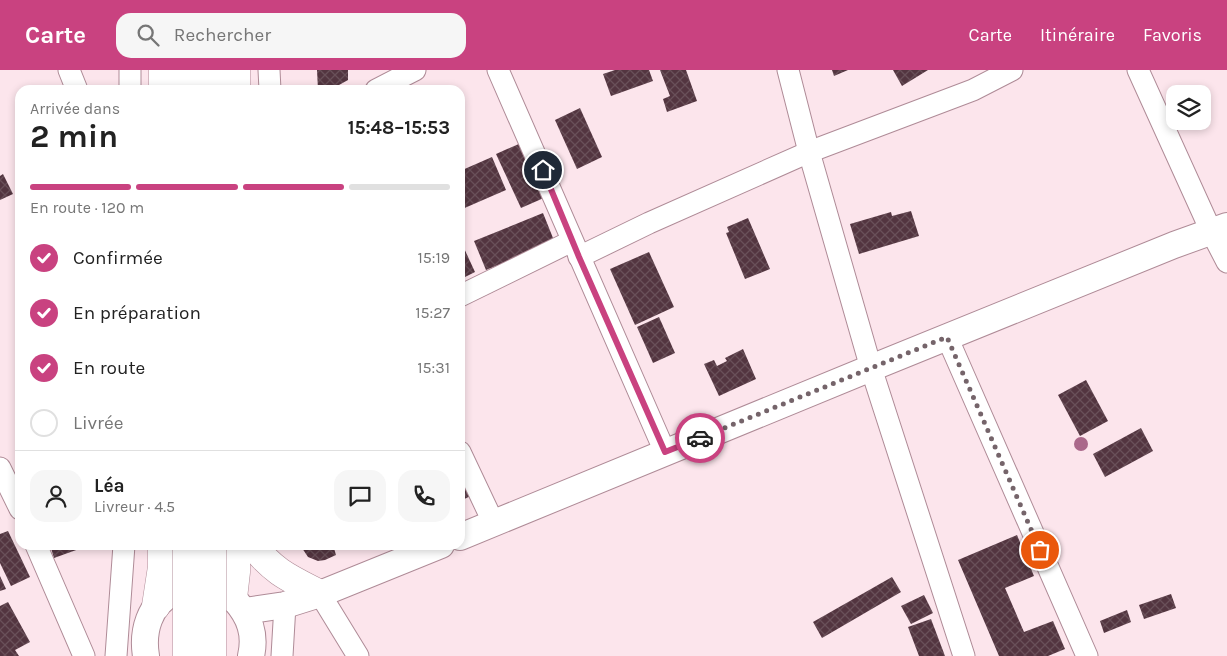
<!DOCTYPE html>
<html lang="fr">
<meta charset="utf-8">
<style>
body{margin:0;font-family:Karla,sans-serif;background:#f6f6f6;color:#222;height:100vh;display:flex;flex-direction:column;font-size:19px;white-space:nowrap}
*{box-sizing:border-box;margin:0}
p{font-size:16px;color:#767676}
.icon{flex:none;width:28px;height:28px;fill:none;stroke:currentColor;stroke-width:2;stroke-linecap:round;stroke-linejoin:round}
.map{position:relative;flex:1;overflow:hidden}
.sheet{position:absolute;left:15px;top:15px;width:450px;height:465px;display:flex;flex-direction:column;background:#fff;border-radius:15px;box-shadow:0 2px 8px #0003}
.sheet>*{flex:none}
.tools{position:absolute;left:1166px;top:15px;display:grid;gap:10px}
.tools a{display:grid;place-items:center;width:45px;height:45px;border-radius:10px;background:#fff;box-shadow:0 2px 8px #0003;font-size:25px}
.pin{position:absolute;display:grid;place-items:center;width:42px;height:42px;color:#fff;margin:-21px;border:2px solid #fff;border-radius:50%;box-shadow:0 1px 5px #0007}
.courier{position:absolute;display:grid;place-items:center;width:50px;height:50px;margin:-25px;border:4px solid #c94280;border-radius:50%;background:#fff;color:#222;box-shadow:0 1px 6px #0007}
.head em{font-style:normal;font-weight:700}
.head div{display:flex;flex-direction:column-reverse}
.head{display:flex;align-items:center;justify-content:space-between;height:85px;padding:0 15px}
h1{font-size:32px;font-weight:700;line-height:38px}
.bar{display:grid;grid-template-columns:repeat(4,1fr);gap:8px 5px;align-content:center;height:60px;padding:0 15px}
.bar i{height:6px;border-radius:4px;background:#e0e0e0}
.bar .active{background:#c94280}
.bar p{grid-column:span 4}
.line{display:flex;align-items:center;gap:12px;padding:0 15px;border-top:1px solid #e0e0e0}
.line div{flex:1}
.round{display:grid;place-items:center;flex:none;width:52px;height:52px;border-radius:15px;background:#f6f6f6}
ol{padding:0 15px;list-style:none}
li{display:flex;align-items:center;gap:15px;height:55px}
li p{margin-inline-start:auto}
li .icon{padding:5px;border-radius:50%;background:#c94280;color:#fff;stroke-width:4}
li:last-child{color:#767676}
li i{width:28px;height:28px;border:2px solid #e0e0e0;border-radius:50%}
header{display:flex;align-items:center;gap:30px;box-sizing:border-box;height:70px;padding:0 25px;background:#c94280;color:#fff}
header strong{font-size:24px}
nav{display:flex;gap:28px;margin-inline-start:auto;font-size:18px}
.search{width:350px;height:45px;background:#f6f6f6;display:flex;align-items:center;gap:12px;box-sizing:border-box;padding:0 18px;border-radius:15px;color:#767676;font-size:19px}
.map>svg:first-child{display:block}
.building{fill:url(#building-cross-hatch)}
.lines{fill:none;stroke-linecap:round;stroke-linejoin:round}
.minor-casing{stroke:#af8b97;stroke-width:23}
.tertiary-casing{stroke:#af8b97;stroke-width:28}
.primary-casing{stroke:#af8b97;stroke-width:29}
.minor{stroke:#fff;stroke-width:21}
.tertiary{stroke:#fff;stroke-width:26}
.primary{stroke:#fff;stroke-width:28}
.primary-bridge-casing{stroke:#af8b97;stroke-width:29;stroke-linecap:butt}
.primary-bridge{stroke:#fff;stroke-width:28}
.tree{fill:#aa688a}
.done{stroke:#75646a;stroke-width:5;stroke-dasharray:0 9}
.route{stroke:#c94280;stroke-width:6}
</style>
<header>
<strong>Carte</strong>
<div class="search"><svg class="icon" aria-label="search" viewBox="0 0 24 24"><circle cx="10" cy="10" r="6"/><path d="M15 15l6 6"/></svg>Rechercher</div>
<nav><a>Carte</a><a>Itinéraire</a><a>Favoris</a></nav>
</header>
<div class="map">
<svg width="1227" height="586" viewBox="0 0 1227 586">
<defs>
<pattern id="building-cross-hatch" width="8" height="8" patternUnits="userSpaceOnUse" patternTransform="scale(1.25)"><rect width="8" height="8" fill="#533540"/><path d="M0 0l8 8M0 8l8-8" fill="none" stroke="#695059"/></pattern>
</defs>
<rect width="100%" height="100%" fill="#fce5ec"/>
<!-- building -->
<g class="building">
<path d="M 317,0 L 348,0 L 348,10 L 330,20 L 318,20 Z"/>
<path d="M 615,0 L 649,0 L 653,11 L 611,26 L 603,4 Z"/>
<path d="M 660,0 L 686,0 L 697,31 L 667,42 L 663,29 L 670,26 Z"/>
<path d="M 832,0 L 848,0 L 834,6 Z"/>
<path d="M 893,0 L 928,0 L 902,16 Z"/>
<path d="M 580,38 L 602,87 L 577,99 L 555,50 Z"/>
<path d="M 521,73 L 546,127 L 521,138 L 496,84 Z"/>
<path d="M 492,87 L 506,120 L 460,140 L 460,101 Z"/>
<path d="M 3,104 L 13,124 L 0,130 L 0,106 Z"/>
<path d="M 911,141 L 919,166 L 859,184 L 850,154 L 891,142 L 892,146 Z"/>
<path d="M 543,143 L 555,173 L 486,200 L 474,171 Z"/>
<path d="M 748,148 L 770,199 L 745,209 L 726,163 L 729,162 L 727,157 Z"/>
<path d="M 463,176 L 475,202 L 463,208 L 467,215 L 460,218 L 460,177 Z"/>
<path d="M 649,182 L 674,237 L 635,255 L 610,199 Z"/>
<path d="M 659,247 L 675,283 L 653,293 L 637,257 Z"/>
<path d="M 743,279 L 756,309 L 719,326 L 704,294 L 714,290 L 717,296 L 727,291 L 725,288 Z"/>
<path d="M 1086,310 L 1108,351 L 1080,366 L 1058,325 Z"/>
<path d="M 1141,358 L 1153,381 L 1105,407 L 1093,384 Z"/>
<path d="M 460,397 L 473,425 L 460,431 Z"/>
<path d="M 8,461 L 30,507 L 11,516 L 0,493 L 0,464 Z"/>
<path d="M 1017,465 L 1034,506 L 1005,518 L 1024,562 L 1053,551 L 1065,579 L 1048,586 L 999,586 L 958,490 Z"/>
<path d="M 50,475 L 78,475 L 79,479 L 54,488 Z"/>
<path d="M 300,475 L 333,475 L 336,485 L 325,490 L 318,491 L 308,487 Z"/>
<path d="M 0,506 L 6,519 L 0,521 Z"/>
<path d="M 892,507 L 901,522 L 822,568 L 813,552 Z"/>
<path d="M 1171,524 L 1176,538 L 1144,549 L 1139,535 Z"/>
<path d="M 924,525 L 933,543 L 911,554 L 901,536 Z"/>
<path d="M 8,532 L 30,572 L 15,580 L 19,586 L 0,586 L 0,536 Z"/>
<path d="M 1127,540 L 1131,552 L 1104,563 L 1100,551 Z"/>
<path d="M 931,549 L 945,586 L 919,586 L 908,557 Z"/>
</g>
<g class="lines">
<!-- minor casing -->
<g class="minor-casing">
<g id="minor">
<path d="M 69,0 L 77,20"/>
<path d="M 269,0 L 270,20"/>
<path d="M 498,0 L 665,382"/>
<path d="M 788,0 L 809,82 L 871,298 L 964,586"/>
<path d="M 1138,0 L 1211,161 L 1227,192"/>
<path d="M 130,20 L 130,0"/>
<path d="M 376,20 L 415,0"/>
<path d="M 579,187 L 649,153 L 809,82 L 973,20 L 1012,0"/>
<path d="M 460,226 L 572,171"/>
<path d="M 947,267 L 1087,586"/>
<path d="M 460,382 L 494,454"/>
<path d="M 0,398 L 20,439"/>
<path d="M 36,475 L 84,586"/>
<path d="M 320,524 L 358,586"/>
<path d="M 116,586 L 124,475"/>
<path d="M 282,586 L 285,535"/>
</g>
</g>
<!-- tertiary casing -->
<g class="tertiary-casing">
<g id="tertiary">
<path d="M 460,467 L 871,298 L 1174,175 L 1227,156"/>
<path d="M 235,530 C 250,547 256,564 251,586"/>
<path d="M 245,541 L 285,535 L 320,524 L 441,475"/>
<path d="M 146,586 C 142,562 149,534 173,523"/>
</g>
</g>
<!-- primary casing -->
<g class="primary-casing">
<g id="primary">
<path d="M 189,0 L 189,20"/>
<path d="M 163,20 L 163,0"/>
<path d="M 213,20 L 214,0"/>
<path d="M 236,20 L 236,0"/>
<path d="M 253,475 C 273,502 291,509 320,524"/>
<path d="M 233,528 L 236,502 L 236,475"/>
<path d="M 156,536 L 162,497 L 162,475"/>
</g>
</g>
<!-- minor -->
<use href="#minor" class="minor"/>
<!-- tertiary -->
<use href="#tertiary" class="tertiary"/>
<!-- primary -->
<use href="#primary" class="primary"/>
<!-- primary-bridge casing -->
<g class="primary-bridge-casing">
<g id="primary-bridge">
<path d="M 187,475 L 187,586"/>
<path d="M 212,475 L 212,586"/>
</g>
</g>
<!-- primary-bridge -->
<use href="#primary-bridge" class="primary-bridge"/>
</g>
<!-- trees -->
<circle class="tree" cx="1081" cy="374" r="7"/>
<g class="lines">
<!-- done -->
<path class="done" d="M 700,368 L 947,267 L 1040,480"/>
<!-- route -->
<path class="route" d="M 543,100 L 579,187 L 665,382 L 700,368"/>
</g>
</svg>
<div class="tools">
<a><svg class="icon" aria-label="layers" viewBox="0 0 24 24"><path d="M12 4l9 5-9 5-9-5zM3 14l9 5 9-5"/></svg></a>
</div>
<div class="pin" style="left:1040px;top:480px;background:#ea580c"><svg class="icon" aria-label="bag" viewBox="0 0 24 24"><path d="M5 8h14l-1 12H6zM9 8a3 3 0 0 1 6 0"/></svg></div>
<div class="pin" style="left:543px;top:100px;background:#1f2937"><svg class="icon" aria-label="home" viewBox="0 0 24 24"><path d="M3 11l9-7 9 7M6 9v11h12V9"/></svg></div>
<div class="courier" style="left:700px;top:368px"><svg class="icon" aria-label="car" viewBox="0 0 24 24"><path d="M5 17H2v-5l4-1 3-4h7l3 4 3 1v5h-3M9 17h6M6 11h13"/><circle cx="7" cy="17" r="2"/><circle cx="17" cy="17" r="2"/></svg></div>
<section class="sheet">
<div class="head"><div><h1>2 min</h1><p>Arrivée dans</p></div><em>15:48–15:53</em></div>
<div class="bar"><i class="active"></i><i class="active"></i><i class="active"></i><i></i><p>En route · 120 m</p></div>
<ol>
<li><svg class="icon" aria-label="check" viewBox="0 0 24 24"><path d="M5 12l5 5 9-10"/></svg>Confirmée<p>15:19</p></li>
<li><svg class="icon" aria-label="check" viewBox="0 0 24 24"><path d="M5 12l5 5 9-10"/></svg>En préparation<p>15:27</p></li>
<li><svg class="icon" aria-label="check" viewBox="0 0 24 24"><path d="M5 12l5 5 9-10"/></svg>En route<p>15:31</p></li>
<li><i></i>Livrée</li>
</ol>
<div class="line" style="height:90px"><a class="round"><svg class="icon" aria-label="person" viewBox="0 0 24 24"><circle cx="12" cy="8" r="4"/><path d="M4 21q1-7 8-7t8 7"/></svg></a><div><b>Léa</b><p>Livreur · 4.5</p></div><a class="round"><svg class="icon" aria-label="chat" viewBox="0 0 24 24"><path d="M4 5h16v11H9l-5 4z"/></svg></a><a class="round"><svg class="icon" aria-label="phone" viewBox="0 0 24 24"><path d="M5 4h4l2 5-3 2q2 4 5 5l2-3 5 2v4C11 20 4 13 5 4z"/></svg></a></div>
</section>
</div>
